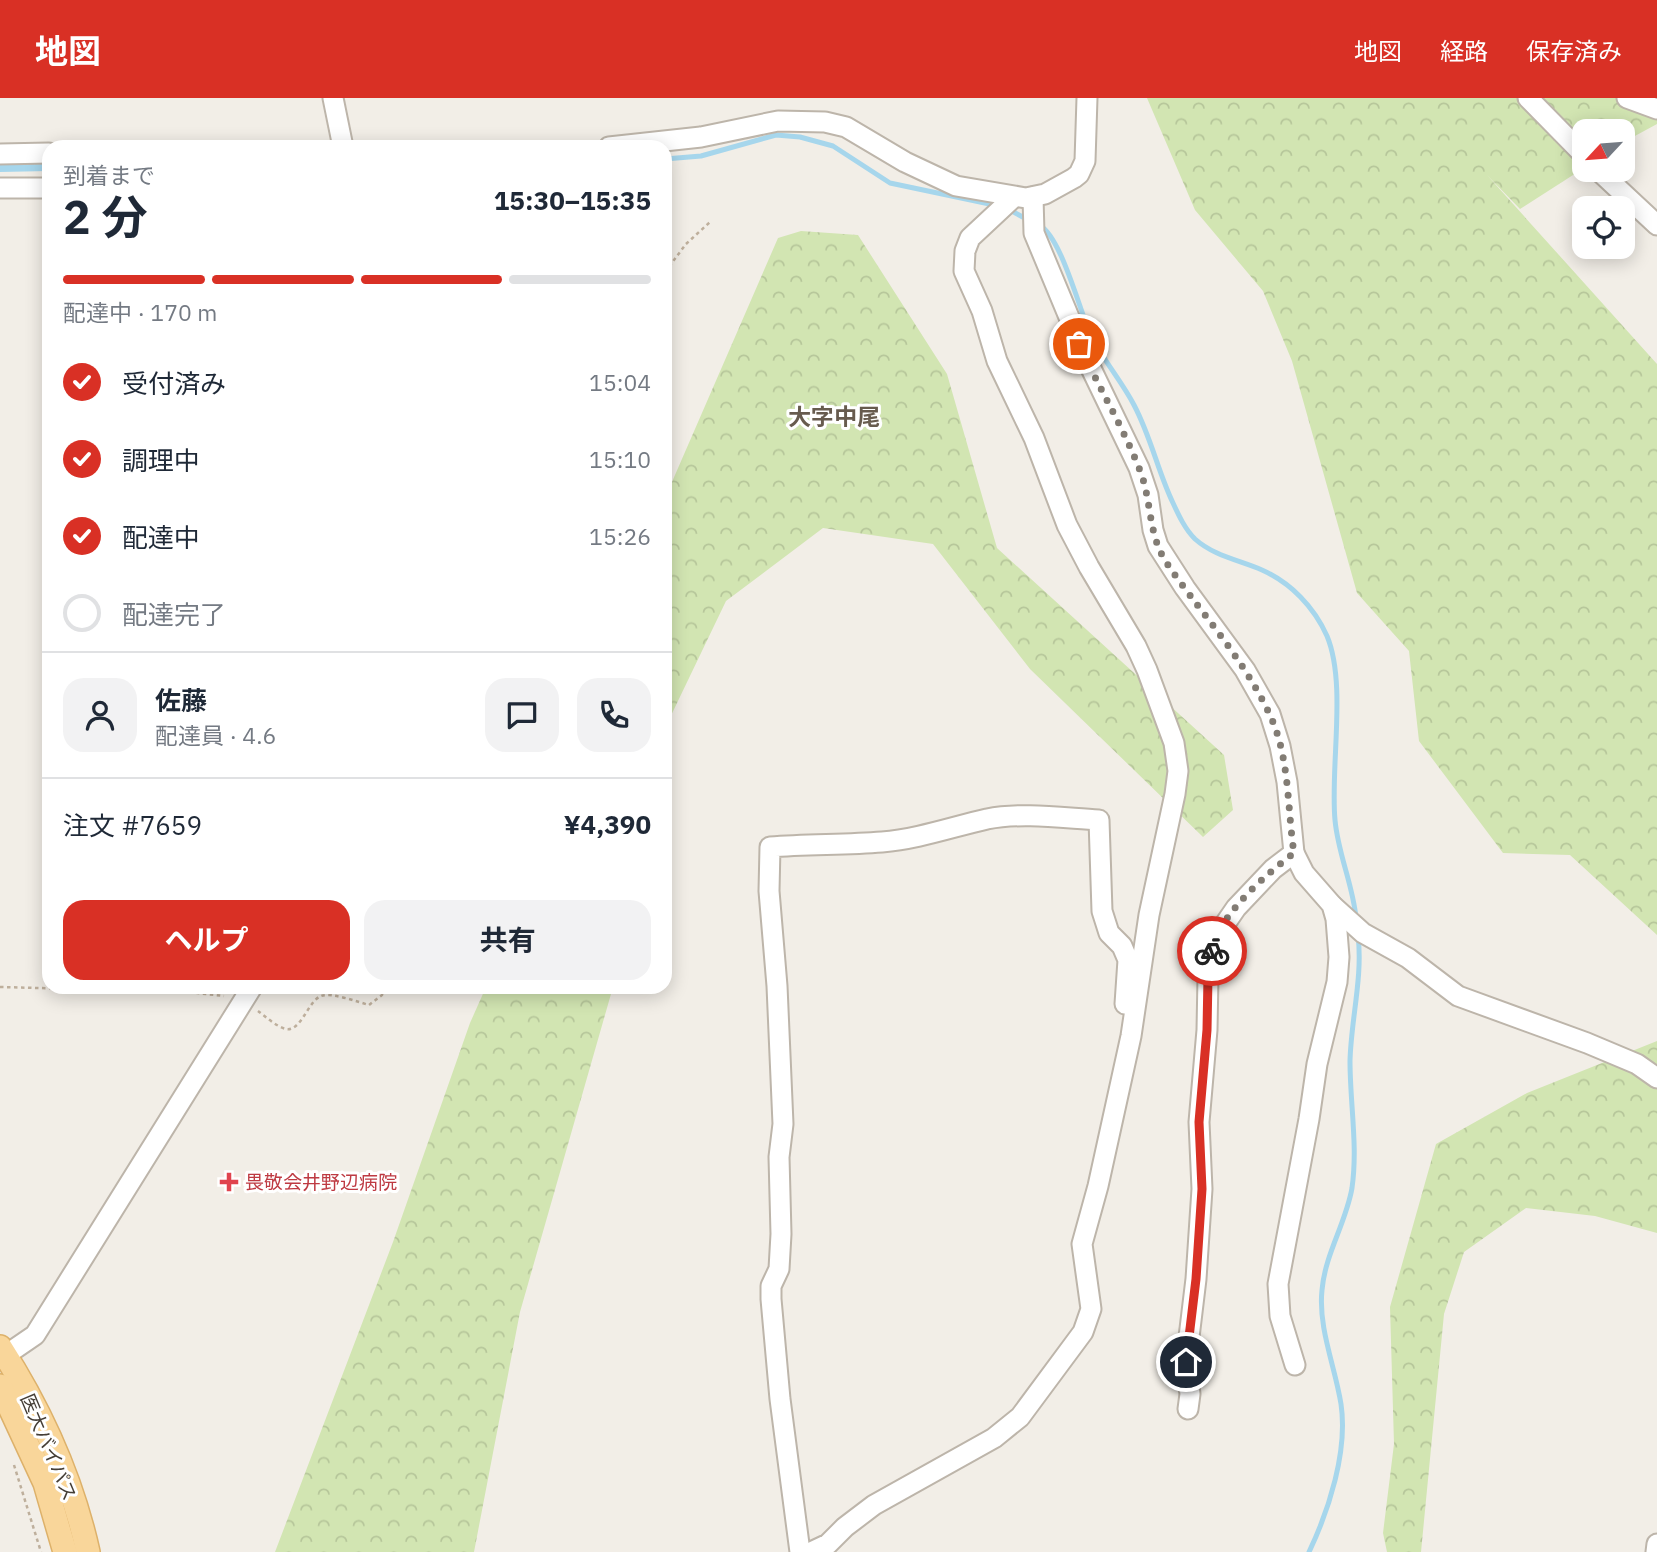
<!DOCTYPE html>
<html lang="ja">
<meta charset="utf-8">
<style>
body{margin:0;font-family:"IBM Plex Sans","Noto Sans JP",sans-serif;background:#f2f2f3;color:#1f2937;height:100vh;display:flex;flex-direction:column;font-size:26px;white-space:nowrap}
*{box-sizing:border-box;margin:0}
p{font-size:23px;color:#747a83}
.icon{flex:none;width:38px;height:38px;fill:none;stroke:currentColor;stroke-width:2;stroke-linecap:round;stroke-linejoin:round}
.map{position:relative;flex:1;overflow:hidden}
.side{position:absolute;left:42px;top:42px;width:630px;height:854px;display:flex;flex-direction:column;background:#fff;border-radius:21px;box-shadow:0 4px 18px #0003}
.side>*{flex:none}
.needle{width:46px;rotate:244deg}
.controls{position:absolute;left:1572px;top:21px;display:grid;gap:14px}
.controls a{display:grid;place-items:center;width:63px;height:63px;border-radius:14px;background:#fff;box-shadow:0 4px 18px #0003;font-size:35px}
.pin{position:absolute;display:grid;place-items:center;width:60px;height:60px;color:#fff;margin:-30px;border:4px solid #fff;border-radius:50%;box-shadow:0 2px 7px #0007}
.courier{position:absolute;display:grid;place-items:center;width:70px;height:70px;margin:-35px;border:5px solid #d93025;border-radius:50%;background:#fff;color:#222;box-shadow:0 2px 9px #0007}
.head em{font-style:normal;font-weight:700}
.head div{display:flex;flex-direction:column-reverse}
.head{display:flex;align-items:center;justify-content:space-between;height:119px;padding:0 21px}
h1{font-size:46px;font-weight:700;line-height:52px}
.bar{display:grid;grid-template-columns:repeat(4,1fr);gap:10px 7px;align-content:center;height:84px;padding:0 21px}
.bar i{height:9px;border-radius:5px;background:#e0e1e3}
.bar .selected{background:#d93025}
.bar p{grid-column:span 4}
.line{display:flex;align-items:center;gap:18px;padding:0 21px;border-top:2px solid #e0e1e3}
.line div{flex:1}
.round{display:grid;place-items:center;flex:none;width:74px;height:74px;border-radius:21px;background:#f2f2f3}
ol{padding:0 21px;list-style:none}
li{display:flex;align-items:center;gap:21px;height:77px}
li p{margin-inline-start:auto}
li .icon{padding:7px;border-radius:50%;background:#d93025;color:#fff;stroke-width:4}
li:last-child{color:#747a83}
li i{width:38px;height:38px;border:4px solid #e0e1e3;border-radius:50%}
.primary-button{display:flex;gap:14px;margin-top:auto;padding:14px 21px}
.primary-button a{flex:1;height:80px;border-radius:21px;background:#d93025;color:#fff;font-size:28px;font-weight:700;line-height:80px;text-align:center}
.primary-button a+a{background:#f2f2f3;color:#1f2937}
header{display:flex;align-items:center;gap:42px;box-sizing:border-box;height:98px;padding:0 35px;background:#d93025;color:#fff}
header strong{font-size:33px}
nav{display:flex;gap:38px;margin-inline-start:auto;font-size:24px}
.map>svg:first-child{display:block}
.forest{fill:url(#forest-crowns)}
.water{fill:#a6d6ec}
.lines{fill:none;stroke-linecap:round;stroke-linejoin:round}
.stream{stroke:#a6d6ec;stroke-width:5}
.minor-casing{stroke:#bdb5aa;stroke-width:23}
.major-casing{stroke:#ddb16a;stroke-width:26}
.path{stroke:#beaf9c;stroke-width:2.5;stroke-dasharray:3.5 3.5;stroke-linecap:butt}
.minor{stroke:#fff;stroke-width:19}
.major{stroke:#f9d69a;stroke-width:23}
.done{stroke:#827c74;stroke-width:7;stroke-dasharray:0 12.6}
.route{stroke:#d93025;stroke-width:9}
.health-dot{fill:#e0444e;stroke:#fff;stroke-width:2.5}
.labels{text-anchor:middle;stroke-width:6;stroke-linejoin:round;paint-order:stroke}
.health-label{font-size:19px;fill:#be3a42;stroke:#fff;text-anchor:start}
.street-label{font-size:19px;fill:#453e36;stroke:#fff}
.quarter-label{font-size:23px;font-weight:bold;fill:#675b4e;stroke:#fff}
</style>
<header>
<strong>地図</strong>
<nav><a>地図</a><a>経路</a><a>保存済み</a></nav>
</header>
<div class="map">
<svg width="1657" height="1454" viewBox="0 0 1657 1454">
<defs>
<pattern id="forest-crowns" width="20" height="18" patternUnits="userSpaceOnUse" patternTransform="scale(1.75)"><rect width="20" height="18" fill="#d2e5b2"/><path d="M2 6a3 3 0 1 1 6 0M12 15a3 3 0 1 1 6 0" fill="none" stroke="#b6c69a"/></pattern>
</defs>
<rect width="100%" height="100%" fill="#f2eee7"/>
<!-- forest -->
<g class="forest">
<path d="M 1147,0 L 1657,0 L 1657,26 L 1622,45 L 1622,33 L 1584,33 L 1584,70 L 1520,111 L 1487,77 L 1657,266 L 1657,837 L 1570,757 L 1503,755 L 1419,643 L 1409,553 L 1357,495 L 1292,263 L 1263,193 L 1195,112 Z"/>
<path d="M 801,133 L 858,137 L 947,276 L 997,450 L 1224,657 L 1233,712 L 1203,739 L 1030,571 L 933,446 L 823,430 L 726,503 L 665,630 L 665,400 L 778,140 Z"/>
<path d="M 486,889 L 613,889 L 520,1214 L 474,1454 L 275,1454 L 393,1144 L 470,925 Z"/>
<path d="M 1657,943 L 1657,1135 L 1595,1118 L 1526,1110 L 1464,1154 L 1444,1216 L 1421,1454 L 1387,1454 L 1383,1435 L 1394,1346 L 1390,1209 L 1436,1046 L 1527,995 Z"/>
</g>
<!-- water -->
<path class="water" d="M 49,61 L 49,73 L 0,74 L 0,62 Z"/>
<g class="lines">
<!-- stream -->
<g class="stream">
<path d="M 665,61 L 701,58 L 776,37 L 800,39 L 833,48 L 890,85 L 999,108"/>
<path d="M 1008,111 L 1030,123"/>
<path d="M 1039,127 C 1061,138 1079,211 1090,235 C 1102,261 1121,282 1134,307 C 1151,339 1158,374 1173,405 C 1179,418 1185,431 1195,441 C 1214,458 1239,462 1262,472 C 1291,485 1314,509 1327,538 C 1347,586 1330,669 1335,722 C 1338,756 1353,787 1356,820"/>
<path d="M 1309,1454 C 1329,1412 1348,1353 1341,1306 C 1335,1268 1318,1230 1322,1192 C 1325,1156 1346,1125 1352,1090 C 1358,1048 1350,1006 1350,963 C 1351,921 1363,879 1358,837"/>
</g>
<!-- minor casing -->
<g class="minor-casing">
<g id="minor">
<path d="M 333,0 L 343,49"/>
<path d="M 1528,0 L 1584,57"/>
<path d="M 1627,0 L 1657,11"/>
<path d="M 609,49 L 701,39 L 778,23 L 825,24 L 846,29 L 905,64 L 956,88 L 1026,100 L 1045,96 L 1074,80 L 1079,76 L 1085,63 L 1087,0"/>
<path d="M 0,56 L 49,55"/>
<path d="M 1598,72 L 1657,127"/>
<path d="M 0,90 L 49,90"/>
<path d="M 1033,99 L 1034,135 L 1086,260 L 1139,370 L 1148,397 L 1153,432 L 1158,448 L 1185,490 L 1245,572 L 1270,616 L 1280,648 L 1287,684 L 1294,755 L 1273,771 L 1236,810 L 1214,842 L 1208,879 L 1207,932 L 1199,1024 L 1202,1091 L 1196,1181 L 1186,1264 L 1190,1296 L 1188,1311"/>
<path d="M 1294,755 L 1304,775 L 1332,807 L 1336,821 L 1339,859 L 1337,884 L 1317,966 L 1309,1021 L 1278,1186 L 1280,1218 L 1295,1267"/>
<path d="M 1333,808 L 1363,835 L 1408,860 L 1458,898 L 1587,945 L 1637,966 L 1657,980"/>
<path d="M 0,1261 L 35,1237 L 252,889"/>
<path d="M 800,1454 L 780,1301 L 771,1201 L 771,1188 L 779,1171 L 781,1136 L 779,1059 L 783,1026 L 777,888 L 769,793 L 770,749 C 808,746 845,747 882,744 C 918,741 952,729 987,721 C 1023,714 1063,720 1099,722 L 1102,813 L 1109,835 L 1122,848 L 1128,862 L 1125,906"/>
<path d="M 811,1454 L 828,1446 L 845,1429 L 874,1407 L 994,1340 L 1020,1319 L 1083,1234 L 1091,1211 L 1082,1146 L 1098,1088 L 1131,938 L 1149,817 L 1175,696 L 1178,673 L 1174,645 L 1147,572 L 1136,548 L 1089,469 L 1067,427 L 1034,340 L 997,263 L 982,213 L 964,173 L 965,153 L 970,140 L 1014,99"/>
<path d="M 1656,1454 L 1657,1446"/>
</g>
</g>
<!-- major casing -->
<g class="major-casing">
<g id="major">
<path d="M 0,1249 C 40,1311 72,1382 88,1454"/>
<path d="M 0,1288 L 45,1385 L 65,1454"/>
</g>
</g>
<!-- path -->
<g class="path">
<path d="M 665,174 L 686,146 L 710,124"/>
<path d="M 0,889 L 188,894 L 224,898"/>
<path d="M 258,913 C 266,919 277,929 286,931 C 301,934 308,903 321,898 C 331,894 358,904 369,907 L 382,897 L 386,889"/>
<path d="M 14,1367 L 41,1454"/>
</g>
<!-- minor -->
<use href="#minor" class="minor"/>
<!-- major -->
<use href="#major" class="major"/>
</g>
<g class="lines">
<!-- done -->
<path class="done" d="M 1079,246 C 1098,288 1122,327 1139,370 C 1151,398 1148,430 1162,457 C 1171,473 1184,489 1195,504 C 1222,539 1250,575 1269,615 C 1290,658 1287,709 1294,755 C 1267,776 1218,817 1212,853"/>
<!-- route -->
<path class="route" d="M 1186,1264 L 1196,1181 L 1202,1091 L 1199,1024 L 1207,932 L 1208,879 L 1212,853"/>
</g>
<!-- markers -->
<path class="health-dot" d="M225.5 1073.5h7v7h7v7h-7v7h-7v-7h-7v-7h7z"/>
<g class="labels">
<!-- health labels -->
<g class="health-label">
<text x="245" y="1091">畏敬会井野辺病院</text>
</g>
<!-- street labels -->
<g class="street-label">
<text transform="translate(49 1349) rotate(67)" y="7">医大バイパス</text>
</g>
<!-- quarter labels -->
<g class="quarter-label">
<text x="834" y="327">大字中尾</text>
</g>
</g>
</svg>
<div class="controls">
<a><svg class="needle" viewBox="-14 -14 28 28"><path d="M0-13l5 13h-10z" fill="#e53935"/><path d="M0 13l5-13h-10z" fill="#747a83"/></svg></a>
<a><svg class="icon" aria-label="locate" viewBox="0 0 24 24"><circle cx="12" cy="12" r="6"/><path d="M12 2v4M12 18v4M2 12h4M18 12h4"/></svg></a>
</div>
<div class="pin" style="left:1079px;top:246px;background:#ea580c"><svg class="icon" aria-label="bag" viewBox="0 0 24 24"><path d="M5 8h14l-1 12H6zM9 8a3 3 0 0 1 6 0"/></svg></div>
<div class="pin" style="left:1186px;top:1264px;background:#1f2937"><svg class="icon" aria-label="home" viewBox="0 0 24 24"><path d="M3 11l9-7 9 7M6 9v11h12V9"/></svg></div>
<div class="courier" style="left:1212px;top:853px"><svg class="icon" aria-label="bike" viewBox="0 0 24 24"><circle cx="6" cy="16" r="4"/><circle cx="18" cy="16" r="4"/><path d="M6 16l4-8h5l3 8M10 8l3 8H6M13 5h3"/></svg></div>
<section class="side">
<div class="head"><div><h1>2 分</h1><p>到着まで</p></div><em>15:30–15:35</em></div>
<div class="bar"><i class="selected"></i><i class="selected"></i><i class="selected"></i><i></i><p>配達中 · 170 m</p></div>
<ol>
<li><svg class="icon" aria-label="check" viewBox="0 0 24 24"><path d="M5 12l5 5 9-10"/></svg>受付済み<p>15:04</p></li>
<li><svg class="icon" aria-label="check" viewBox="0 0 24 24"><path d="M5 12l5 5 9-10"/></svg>調理中<p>15:10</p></li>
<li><svg class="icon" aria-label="check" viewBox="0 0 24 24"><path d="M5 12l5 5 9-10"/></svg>配達中<p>15:26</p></li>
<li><i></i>配達完了</li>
</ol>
<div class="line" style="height:126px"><a class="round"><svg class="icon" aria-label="person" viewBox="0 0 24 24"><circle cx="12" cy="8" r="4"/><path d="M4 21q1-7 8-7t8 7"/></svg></a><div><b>佐藤</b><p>配達員 · 4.6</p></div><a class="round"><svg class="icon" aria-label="chat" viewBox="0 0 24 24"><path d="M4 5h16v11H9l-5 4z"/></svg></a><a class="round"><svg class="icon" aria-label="phone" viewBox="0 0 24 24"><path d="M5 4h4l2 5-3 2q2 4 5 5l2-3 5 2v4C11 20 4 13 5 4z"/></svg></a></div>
<div class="line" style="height:91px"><div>注文 #7659</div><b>¥4,390</b></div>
<div class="primary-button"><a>ヘルプ</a><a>共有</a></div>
</section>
</div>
